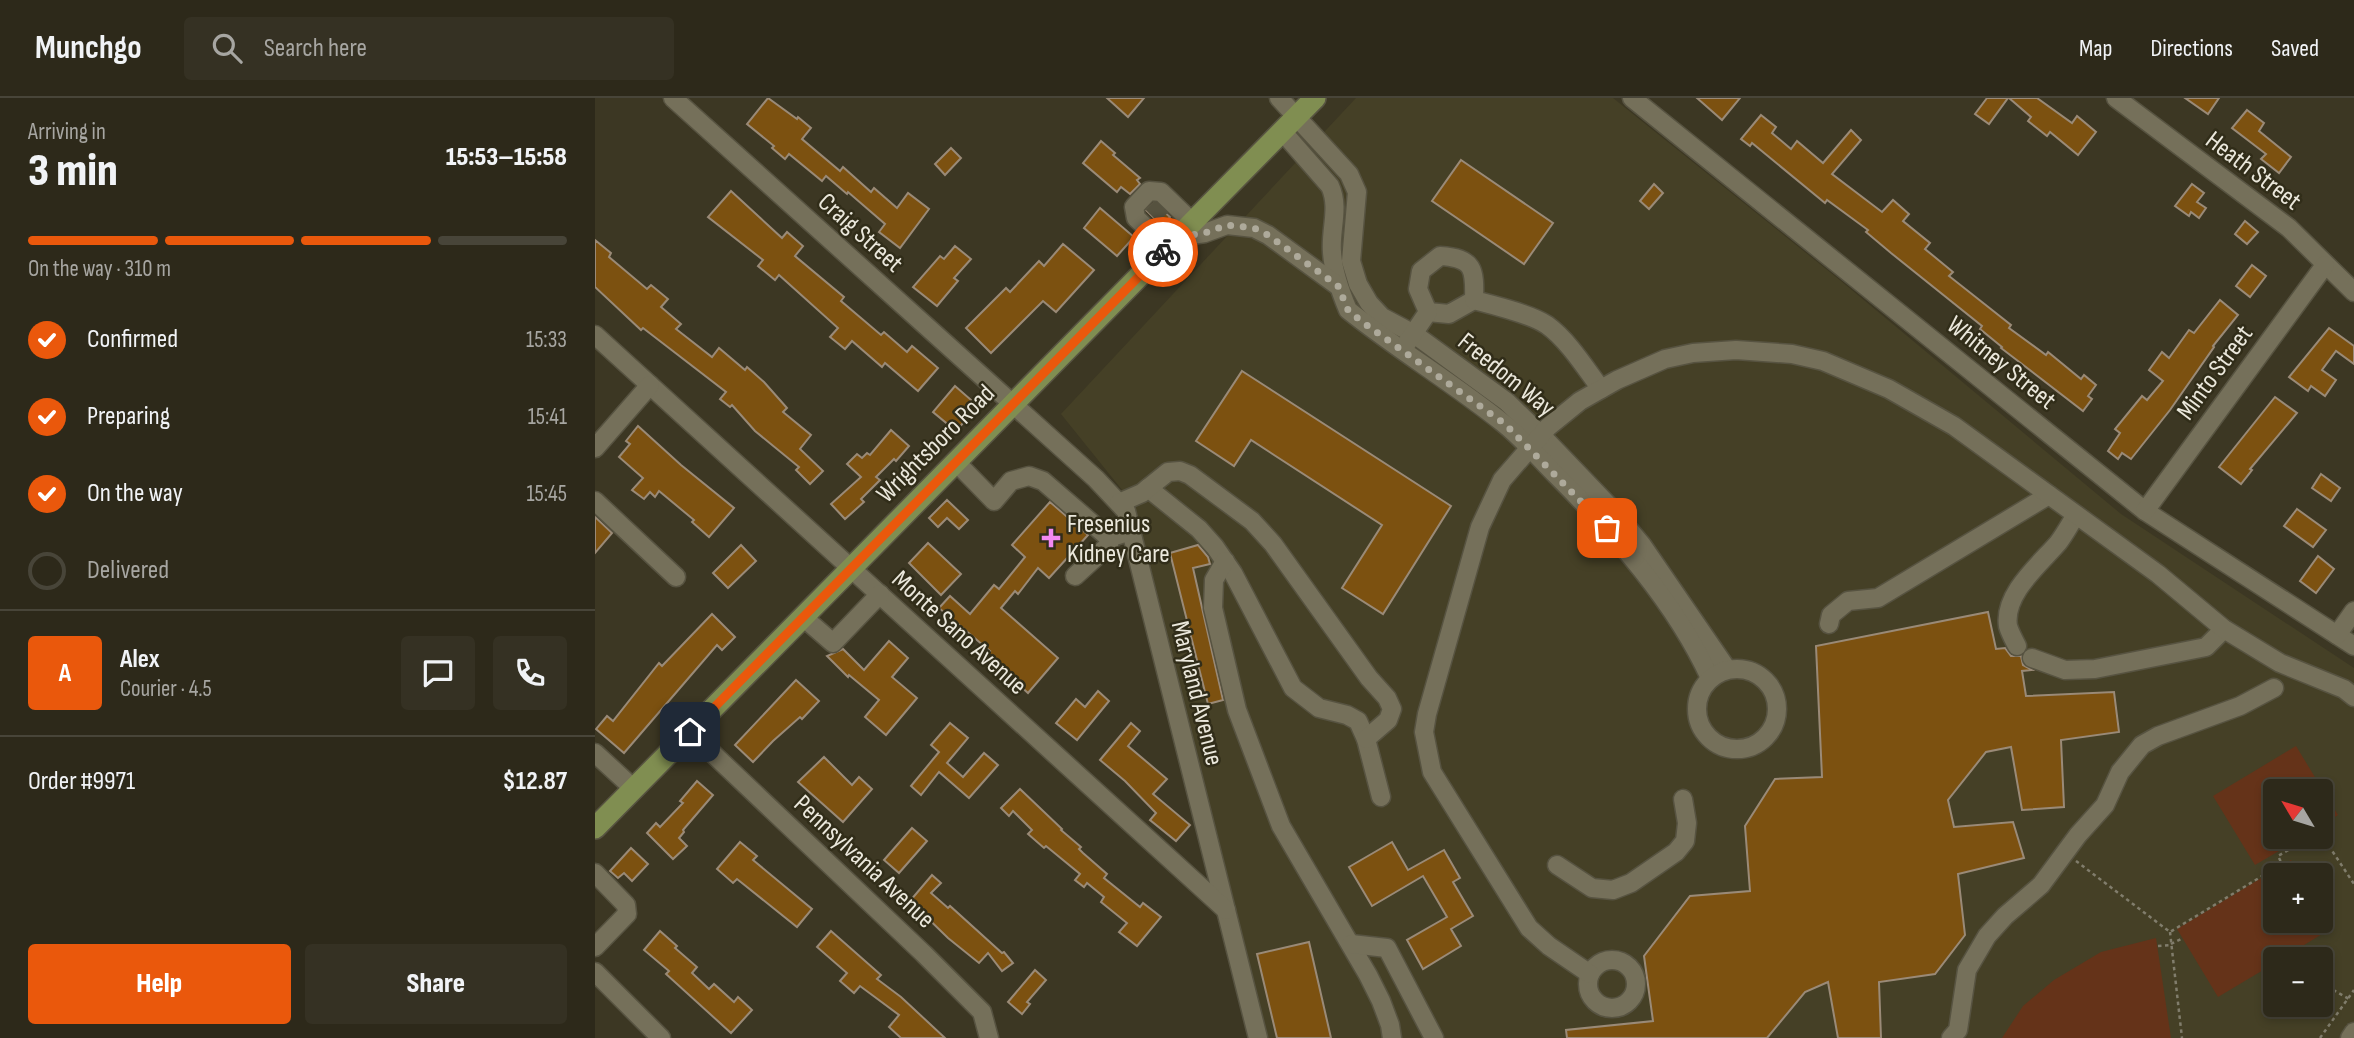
<!DOCTYPE html>
<meta charset="utf-8">
<style>
body{margin:0;font-family:"Sofia Sans Condensed",sans-serif;background:#353123;color:#f1f3f6;height:100vh;display:flex;flex-direction:column;font-size:26px;white-space:nowrap}
*{box-sizing:border-box;margin:0}
p{font-size:23px;color:#a7a6a2}
.icon{flex:none;width:38px;height:38px;fill:none;stroke:currentColor;stroke-width:2;stroke-linecap:round;stroke-linejoin:round}
.map{position:relative;flex:1;overflow:hidden}
.side{display:flex;flex-direction:column;background:#2d291a;width:595px}
.side>*{flex:none}
.needle{width:46px;rotate:308deg}
.tools{position:absolute;left:1668px;top:681px;display:grid;gap:14px}
.tools a{display:grid;place-items:center;width:70px;height:70px;border-radius:7px;background:#2d291a;box-shadow:0 4px 10px #0003,0 0 0 2px #484539;font-size:35px}
.pin{position:absolute;display:grid;place-items:center;width:60px;height:60px;color:#fff;margin:-30px;border-radius:14px;box-shadow:0 4px 10px #0006}
.courier{position:absolute;display:grid;place-items:center;width:70px;height:70px;margin:-35px;border:5px solid #ea580c;border-radius:50%;background:#fff;color:#222;box-shadow:0 2px 9px #0007}
.headline em{font-style:normal;font-weight:800}
.headline div{display:flex;flex-direction:column-reverse}
.headline{display:flex;align-items:center;justify-content:space-between;height:119px;padding:0 28px}
h1{font-size:46px;font-weight:800;line-height:52px}
.bar{display:grid;grid-template-columns:repeat(4,1fr);gap:10px 7px;align-content:center;height:84px;padding:0 28px}
.bar i{height:9px;border-radius:5px;background:#484539}
.bar .on{background:#ea580c}
.bar p{grid-column:span 4}
.line{display:flex;align-items:center;gap:18px;padding:0 28px;border-top:2px solid #484539}
.line div{flex:1}
.round{display:grid;place-items:center;flex:none;width:74px;height:74px;border-radius:7px;background:#353123}
ol{padding:0 28px;list-style:none}
li{display:flex;align-items:center;gap:21px;height:77px}
li p{margin-inline-start:auto}
li .icon{padding:7px;border-radius:50%;background:#ea580c;color:#fff;stroke-width:4}
li:last-child{color:#a7a6a2}
li i{width:38px;height:38px;border:4px solid #484539;border-radius:50%}
.action{display:flex;gap:14px;margin-top:auto;padding:14px 28px}
.action a{flex:1;height:80px;border-radius:7px;background:#ea580c;color:#fff;font-size:28px;font-weight:800;line-height:80px;text-align:center}
.action a+a{background:#353123;color:#f1f3f6}
header{display:flex;align-items:center;gap:42px;box-sizing:border-box;height:98px;padding:0 35px;background:#2d291a;border-bottom:2px solid #484539}
header strong{font-size:33px}
nav{display:flex;gap:38px;margin-inline-start:auto;font-size:24px}
.search{width:490px;height:63px;background:#353123;display:flex;align-items:center;gap:18px;box-sizing:border-box;padding:0 24px;border-radius:7px;color:#a7a6a2;font-size:26px}
main{display:flex;flex:1;min-height:0}
.map>svg:first-child{display:block}
.built{fill:#454026;fill-rule:evenodd}
.green{fill:#653319}
.building{fill:#7c5110;stroke:#9a8a77;stroke-width:2}
.lines{fill:none;stroke-linecap:round;stroke-linejoin:round}
.minor-tunnel{stroke:#56523f;stroke-width:18;stroke-dasharray:18 9;stroke-linecap:butt}
.minor-casing{stroke:#575341;stroke-width:21}
.major-casing{stroke:#575341;stroke-width:24}
.path{stroke:#817d6c;stroke-width:2.5;stroke-dasharray:3.5 3.5;stroke-linecap:butt}
.minor{stroke:#75705a;stroke-width:18}
.major{stroke:#808e51;stroke-width:21}
.done{stroke:#aeaa9b;stroke-width:7;stroke-dasharray:0 12.6}
.route{stroke:#ea580c;stroke-width:9}
.poi-dot{fill:#f389f1;stroke:#312d19;stroke-width:2.5}
.labels{text-anchor:middle;stroke-width:5;stroke-linejoin:round;paint-order:stroke}
.street-label{font-size:26px;fill:#ebe8dc;stroke:#312d19}
.poi-label{font-size:26px;fill:#ebe8dc;stroke:#312d19;text-anchor:start}
</style>
<header>
<strong>Munchgo</strong>
<div class="search"><svg class="icon" aria-label="search" viewBox="0 0 24 24"><circle cx="10" cy="10" r="6"/><path d="M15 15l6 6"/></svg>Search here</div>
<nav><a>Map</a><a>Directions</a><a>Saved</a></nav>
</header>
<main>
<section class="side">
<div class="headline"><div><h1>3 min</h1><p>Arriving in</p></div><em>15:53–15:58</em></div>
<div class="bar"><i class="on"></i><i class="on"></i><i class="on"></i><i></i><p>On the way · 310 m</p></div>
<ol>
<li><svg class="icon" aria-label="check" viewBox="0 0 24 24"><path d="M5 12l5 5 9-10"/></svg>Confirmed<p>15:33</p></li>
<li><svg class="icon" aria-label="check" viewBox="0 0 24 24"><path d="M5 12l5 5 9-10"/></svg>Preparing<p>15:41</p></li>
<li><svg class="icon" aria-label="check" viewBox="0 0 24 24"><path d="M5 12l5 5 9-10"/></svg>On the way<p>15:45</p></li>
<li><i></i>Delivered</li>
</ol>
<div class="line" style="height:126px"><b class="round" style="background:#ea580c;color:#fff">A</b><div><b>Alex</b><p>Courier · 4.5</p></div><a class="round"><svg class="icon" aria-label="chat" viewBox="0 0 24 24"><path d="M4 5h16v11H9l-5 4z"/></svg></a><a class="round"><svg class="icon" aria-label="phone" viewBox="0 0 24 24"><path d="M5 4h4l2 5-3 2q2 4 5 5l2-3 5 2v4C11 20 4 13 5 4z"/></svg></a></div>
<div class="line" style="height:91px"><div>Order #9971</div><b>$12.87</b></div>
<div class="action"><a>Help</a><a>Share</a></div>
</section>
<div class="map">
<svg width="1759" height="940" viewBox="0 0 1759 940">
<rect width="100%" height="100%" fill="#3c3723"/>
<!-- built -->
<path class="built" d="M 761,0 L 1018,0 L 1246,183 L 1526,416 L 1759,570 L 1759,940 L 671,940 L 540,408 L 466,316 ZM 1680,693 L 1726,693 L 1726,738 L 1680,738 ZM 1680,777 L 1726,777 L 1726,822 L 1680,822 ZM 1680,861 L 1726,861 L 1726,906 L 1680,906 Z"/>
<!-- green -->
<g class="green">
<path d="M 1701,648 L 1743,717 L 1726,728 L 1726,693 L 1680,693 L 1680,738 L 1708,739 L 1660,767 L 1618,698 Z"/>
<path d="M 1696,762 L 1705,777 L 1680,777 L 1680,822 L 1726,822 L 1726,811 L 1737,830 L 1686,861 L 1680,861 L 1680,865 L 1623,899 L 1582,831 Z"/>
<path d="M 1561,840 L 1576,940 L 1407,940 L 1428,908 L 1459,882 L 1506,854 Z"/>
</g>
<!-- building -->
<g class="building">
<path d="M 173,0 L 202,21 L 203,19 L 216,30 L 207,41 L 245,73 L 248,69 L 276,94 L 279,90 L 302,110 L 313,95 L 334,111 L 305,150 L 284,134 L 290,126 L 253,94 L 252,96 L 231,78 L 227,83 L 194,56 L 190,61 L 177,50 L 179,48 L 152,26 Z"/>
<path d="M 512,0 L 549,0 L 533,19 Z"/>
<path d="M 1102,0 L 1145,0 L 1127,22 Z"/>
<path d="M 1392,0 L 1413,0 L 1394,26 L 1380,16 Z"/>
<path d="M 1414,0 L 1442,0 L 1477,25 L 1482,18 L 1501,34 L 1483,57 L 1455,34 L 1452,38 L 1433,23 L 1436,19 Z"/>
<path d="M 1590,0 L 1624,0 L 1613,16 Z"/>
<path d="M 1652,12 L 1669,25 L 1664,33 L 1696,59 L 1684,75 L 1666,61 L 1671,56 L 1637,30 Z"/>
<path d="M 1166,17 L 1181,29 L 1177,35 L 1196,51 L 1202,43 L 1228,65 L 1256,32 L 1266,42 L 1237,76 L 1287,114 L 1298,102 L 1314,116 L 1308,123 L 1335,145 L 1330,151 L 1358,174 L 1354,178 L 1416,227 L 1414,230 L 1451,257 L 1453,254 L 1486,281 L 1489,277 L 1501,287 L 1493,298 L 1497,301 L 1488,313 L 1406,250 L 1407,249 L 1385,231 L 1387,228 L 1296,155 L 1271,134 L 1273,132 L 1232,102 L 1230,105 L 1157,45 L 1155,48 L 1146,41 Z"/>
<path d="M 506,43 L 520,55 L 518,57 L 545,80 L 542,82 L 545,86 L 535,96 L 526,89 L 522,94 L 488,65 Z"/>
<path d="M 356,50 L 366,60 L 350,77 L 340,66 Z"/>
<path d="M 866,62 L 958,125 L 929,166 L 837,103 Z"/>
<path d="M 1059,86 L 1068,95 L 1054,111 L 1045,103 Z"/>
<path d="M 1597,86 L 1609,95 L 1602,104 L 1611,110 L 1604,120 L 1596,114 L 1594,118 L 1580,108 Z"/>
<path d="M 136,93 L 187,140 L 192,134 L 208,148 L 200,158 L 249,199 L 246,203 L 286,237 L 289,234 L 312,254 L 317,248 L 343,270 L 323,293 L 290,265 L 287,269 L 257,243 L 250,251 L 235,239 L 243,230 L 184,177 L 180,182 L 163,168 L 168,162 L 113,119 Z"/>
<path d="M 559,105 L 575,119 L 567,128 L 551,112 Z"/>
<path d="M 505,110 L 539,139 L 522,158 L 489,130 Z"/>
<path d="M 1650,123 L 1663,134 L 1652,146 L 1640,136 Z"/>
<path d="M 0,142 L 16,155 L 14,159 L 52,191 L 56,187 L 73,201 L 66,209 L 86,226 L 81,231 L 117,259 L 124,250 L 150,272 L 152,269 L 169,284 L 192,310 L 188,314 L 216,337 L 205,351 L 228,373 L 215,386 L 201,372 L 204,369 L 160,333 L 137,307 L 135,309 L 125,301 L 131,294 L 48,230 L 46,232 L 0,189 Z"/>
<path d="M 468,146 L 499,172 L 461,214 L 448,203 L 396,255 L 371,230 L 411,190 L 415,194 L 444,163 L 449,168 Z"/>
<path d="M 360,148 L 376,161 L 359,180 L 363,183 L 342,208 L 318,189 L 345,158 L 349,161 Z"/>
<path d="M 1657,167 L 1671,178 L 1655,199 L 1641,188 Z"/>
<path d="M 1625,202 L 1643,217 L 1618,248 L 1619,249 L 1575,312 L 1536,361 L 1527,355 L 1523,361 L 1513,353 L 1525,335 L 1520,331 L 1547,298 L 1552,302 L 1568,283 L 1554,272 L 1567,254 L 1574,260 L 1594,232 L 1599,235 Z"/>
<path d="M 1734,230 L 1759,248 L 1759,266 L 1741,253 L 1727,272 L 1741,282 L 1730,298 L 1716,288 L 1713,293 L 1694,279 Z"/>
<path d="M 647,273 L 856,408 L 788,516 L 747,490 L 787,427 L 656,342 L 639,368 L 601,343 Z"/>
<path d="M 360,288 L 383,308 L 361,333 L 338,314 Z"/>
<path d="M 1680,299 L 1702,315 L 1655,371 L 1657,372 L 1646,386 L 1624,369 Z"/>
<path d="M 43,328 L 86,367 L 139,410 L 114,439 L 97,424 L 99,422 L 64,393 L 60,399 L 55,394 L 49,401 L 37,392 L 48,380 L 24,359 L 35,346 L 31,343 Z"/>
<path d="M 296,332 L 314,348 L 301,363 L 299,361 L 281,379 L 285,382 L 266,401 L 269,404 L 250,421 L 236,406 L 266,379 L 252,366 L 262,356 L 267,360 L 272,355 L 275,357 Z"/>
<path d="M 1726,376 L 1745,390 L 1736,403 L 1717,390 Z"/>
<path d="M 352,402 L 373,422 L 364,431 L 352,420 L 343,429 L 334,420 Z"/>
<path d="M 455,404 L 493,437 L 454,480 L 443,470 L 423,496 L 420,493 L 406,510 L 463,560 L 433,595 L 391,557 L 395,553 L 344,510 L 355,498 L 375,516 L 399,487 L 404,491 L 430,459 L 417,447 Z"/>
<path d="M 1702,411 L 1731,432 L 1718,449 L 1689,428 Z"/>
<path d="M 0,419 L 17,435 L 0,455 Z"/>
<path d="M 333,445 L 366,476 L 346,497 L 314,465 Z"/>
<path d="M 146,447 L 161,463 L 133,490 L 118,475 Z"/>
<path d="M 603,447 L 613,459 L 615,466 L 598,470 L 628,602 L 613,606 L 575,455 Z"/>
<path d="M 1723,458 L 1739,471 L 1721,495 L 1705,483 Z"/>
<path d="M 1393,514 L 1401,551 L 1410,550 L 1416,558 L 1426,558 L 1428,567 L 1437,572 L 1427,573 L 1431,598 L 1519,594 L 1524,634 L 1466,642 L 1469,709 L 1427,712 L 1416,649 L 1391,654 L 1353,702 L 1359,729 L 1418,724 L 1429,760 L 1363,776 L 1370,837 L 1340,876 L 1284,884 L 1286,940 L 1243,940 L 1233,884 L 1210,894 L 1172,940 L 972,940 L 971,932 L 1058,923 L 1049,858 L 1095,798 L 1155,793 L 1150,728 L 1180,681 L 1227,679 L 1221,548 Z"/>
<path d="M 117,516 L 140,539 L 127,552 L 122,547 L 29,655 L 1,631 L 12,618 L 18,623 L 64,565 L 67,568 Z"/>
<path d="M 294,543 L 313,560 L 297,579 L 322,600 L 291,637 L 270,619 L 284,602 L 254,577 L 253,579 L 232,558 L 248,551 L 269,572 Z"/>
<path d="M 201,582 L 224,603 L 207,621 L 205,619 L 178,643 L 158,664 L 140,647 Z"/>
<path d="M 503,593 L 514,603 L 482,642 L 461,625 L 481,601 L 490,609 Z"/>
<path d="M 355,625 L 373,640 L 352,665 L 368,679 L 389,655 L 403,667 L 374,700 L 344,674 L 326,697 L 316,688 L 344,654 L 336,647 Z"/>
<path d="M 536,625 L 545,633 L 533,648 L 572,681 L 558,696 L 595,727 L 581,743 L 555,722 L 561,715 L 530,683 L 505,662 Z"/>
<path d="M 229,659 L 257,687 L 264,679 L 277,691 L 248,724 L 203,684 Z"/>
<path d="M 102,683 L 118,697 L 88,732 L 89,734 L 84,740 L 92,748 L 78,761 L 52,735 L 61,725 L 65,729 L 88,705 L 85,703 Z"/>
<path d="M 425,691 L 467,731 L 466,732 L 486,749 L 484,751 L 488,755 L 512,776 L 509,780 L 545,809 L 548,805 L 566,819 L 542,848 L 524,834 L 532,825 L 506,804 L 509,799 L 492,785 L 489,789 L 480,782 L 485,776 L 451,748 L 449,750 L 433,736 L 437,732 L 418,713 L 414,718 L 406,710 Z"/>
<path d="M 317,730 L 332,743 L 304,775 L 289,762 Z"/>
<path d="M 145,744 L 162,758 L 158,762 L 217,811 L 202,829 L 142,781 L 138,785 L 122,771 Z"/>
<path d="M 797,744 L 813,772 L 849,752 L 865,780 L 858,784 L 878,818 L 856,831 L 866,848 L 828,871 L 812,842 L 852,819 L 828,778 L 777,808 L 754,769 Z"/>
<path d="M 36,750 L 53,766 L 37,783 L 29,775 L 23,780 L 15,773 Z"/>
<path d="M 337,777 L 346,785 L 336,795 L 353,810 L 355,808 L 407,855 L 409,854 L 418,865 L 407,873 L 393,855 L 384,865 L 353,840 L 315,803 Z"/>
<path d="M 65,833 L 82,848 L 80,850 L 102,869 L 97,875 L 114,891 L 119,886 L 139,904 L 143,899 L 157,912 L 136,935 L 71,876 L 74,873 L 49,852 Z"/>
<path d="M 236,833 L 286,877 L 282,881 L 306,899 L 350,940 L 306,940 L 294,929 L 304,917 L 265,888 L 259,895 L 245,883 L 252,875 L 222,849 Z"/>
<path d="M 714,844 L 736,940 L 682,940 L 662,856 Z"/>
<path d="M 440,872 L 451,882 L 432,904 L 435,906 L 427,916 L 413,904 Z"/>
</g>
<g class="lines">
<!-- minor-tunnel -->
<path class="minor-tunnel" d="M 557,118 L 568,107"/>
<!-- minor casing -->
<g class="minor-casing">
<g id="minor">
<path d="M 78,0 L 501,381 L 531,413 L 663,940"/>
<path d="M 684,0 L 754,76 L 762,94 L 756,163 L 763,186 L 774,205 L 787,219 L 819,236 L 912,304 L 946,337 L 1017,411 L 1047,447 L 1132,571"/>
<path d="M 1037,0 L 1550,413 L 1759,548"/>
<path d="M 1521,0 L 1694,130 L 1759,194"/>
<path d="M 687,33 L 735,88 C 745,110 735,131 737,154 C 738,174 745,193 753,212 C 803,252 858,285 908,325 C 927,340 944,360 961,377 C 1019,435 1081,505 1115,580"/>
<path d="M 583,139 L 610,135 L 632,127 L 659,130 L 673,137 L 743,188"/>
<path d="M 572,150 L 541,120 L 539,109 L 554,93 L 566,94 L 597,124"/>
<path d="M 833,214 L 854,216 L 879,202"/>
<path d="M 0,237 L 631,812"/>
<path d="M 812,245 L 833,214 L 823,191 L 826,173 L 845,158 C 879,160 880,171 879,202 C 898,207 936,216 952,227 C 973,242 991,271 1006,291"/>
<path d="M 0,350 L 55,287"/>
<path d="M 361,364 L 399,403 L 416,383 L 434,378 L 448,383 L 514,440 L 536,433"/>
<path d="M 553,390 L 604,431 L 620,449 L 638,475 L 698,590 L 724,610 L 752,617 L 763,623 L 771,641 L 786,699"/>
<path d="M 0,403 L 81,479"/>
<path d="M 524,405 L 547,395 L 573,374 L 585,373 L 595,377 L 657,423 L 678,446 L 774,580 L 792,600 L 797,611 L 793,622 L 771,641"/>
<path d="M 1550,413 L 1730,167"/>
<path d="M 630,463 L 619,482 L 618,510 L 642,612 L 686,728 L 773,877 L 786,903 L 795,927 L 797,940"/>
<path d="M 480,478 L 514,447 L 514,440"/>
<path d="M 208,519 L 238,545 L 285,496"/>
<path d="M 1234,526 L 1236,517 L 1253,503 L 1283,500 L 1454,397"/>
<path d="M 1742,537 L 1759,513"/>
<path d="M 1422,548 C 1419,542 1415,535 1413,528 C 1408,496 1445,466 1463,445 C 1470,436 1475,426 1481,417"/>
<path d="M 1437,560 L 1470,572 L 1500,571 L 1611,549 L 1629,531"/>
<circle cx="1142" cy="611" r="40"/>
<path d="M 95,634 L 329,856 L 387,914 L 394,940"/>
<path d="M 0,655 L 39,691"/>
<path d="M 962,767 L 997,790 L 1018,792 L 1036,785 L 1081,754 L 1090,743 L 1092,725 L 1088,701"/>
<path d="M 0,775 L 31,807 L 32,816 L 0,849"/>
<path d="M 756,846 L 792,850 L 839,940"/>
<circle cx="1017" cy="886" r="24"/>
<path d="M 0,874 L 66,940"/>
<path d="M 995,876 L 954,848 L 934,830 L 837,674 L 829,634 L 832,616 L 885,429 L 907,382 L 953,329 L 985,303 L 1022,282 L 1070,261 L 1098,255 L 1141,252 L 1197,256 L 1228,263 L 1294,291 L 1359,328 L 1563,476 L 1629,531 L 1685,565 L 1749,591 L 1759,599"/>
<path d="M 1356,940 L 1363,932 L 1372,872 L 1392,838 L 1410,818 L 1446,787 L 1483,737 L 1510,707 L 1525,674 L 1547,647 L 1563,638 L 1645,608 L 1679,590"/>
<path d="M 1755,940 L 1759,934"/>
</g>
</g>
<!-- major casing -->
<g class="major-casing">
<path id="major" d="M 0,730 L 720,0"/>
</g>
<!-- path -->
<g class="path">
<path d="M 1726,736 L 1759,786"/>
<path d="M 1481,763 L 1575,834 L 1687,766 L 1683,758 L 1718,738"/>
<path d="M 1575,834 L 1587,940"/>
<path d="M 1576,846 L 1588,840"/>
<path d="M 1563,848 L 1577,847"/>
<path d="M 1698,854 L 1702,861"/>
<path d="M 1726,885 L 1754,901"/>
<path d="M 1725,940 L 1759,892"/>
</g>
<!-- minor -->
<use href="#minor" class="minor"/>
<!-- major -->
<use href="#major" class="major"/>
</g>
<g class="lines">
<!-- done -->
<path class="done" d="M 568,154 L 583,139 L 610,135 L 632,127 L 659,130 L 673,137 L 743,188 L 753,212 L 766,223 L 910,326 L 1012,430"/>
<!-- route -->
<path class="route" d="M 95,634 L 568,154"/>
</g>
<!-- markers -->
<path class="poi-dot" d="M452.5 429.5h7v7h7v7h-7v7h-7v-7h-7v-7h7z"/>
<g class="labels">
<!-- street labels -->
<g class="street-label">
<text transform="translate(1659 72) rotate(37)" y="9">Heath Street</text>
<text transform="translate(266 134) rotate(42)" y="9">Craig Street</text>
<text transform="translate(1407 264) rotate(39)" y="9">Whitney Street</text>
<text transform="translate(1619 274) rotate(-54)" y="9">Minto Street</text>
<text transform="translate(912 276) rotate(39)" y="9">Freedom Way</text>
<text transform="translate(340 345) rotate(-45)" y="9">Wrightsboro Road</text>
<text transform="translate(365 534) rotate(42)" y="9">Monte Sano Avenue</text>
<text transform="translate(603 595) rotate(76)" y="9">Maryland Avenue</text>
<text transform="translate(270 763) rotate(43)" y="9">Pennsylvania Avenue</text>
</g>
<!-- poi labels -->
<g class="poi-label">
<text x="472" y="434">Fresenius<tspan x="472" dy="30">Kidney Care</tspan></text>
</g>
</g>
</svg>
<div class="tools">
<a><svg class="needle" viewBox="-14 -14 28 28"><path d="M0-13l5 13h-10z" fill="#e53935"/><path d="M0 13l5-13h-10z" fill="#a7a6a2"/></svg></a>
<a>+</a>
<a>−</a>
</div>
<div class="pin" style="left:1012px;top:430px;background:#ea580c"><svg class="icon" aria-label="bag" viewBox="0 0 24 24"><path d="M5 8h14l-1 12H6zM9 8a3 3 0 0 1 6 0"/></svg></div>
<div class="pin" style="left:95px;top:634px;background:#1f2937"><svg class="icon" aria-label="home" viewBox="0 0 24 24"><path d="M3 11l9-7 9 7M6 9v11h12V9"/></svg></div>
<div class="courier" style="left:568px;top:154px"><svg class="icon" aria-label="bike" viewBox="0 0 24 24"><circle cx="6" cy="16" r="4"/><circle cx="18" cy="16" r="4"/><path d="M6 16l4-8h5l3 8M10 8l3 8H6M13 5h3"/></svg></div>
</div>
</main>
